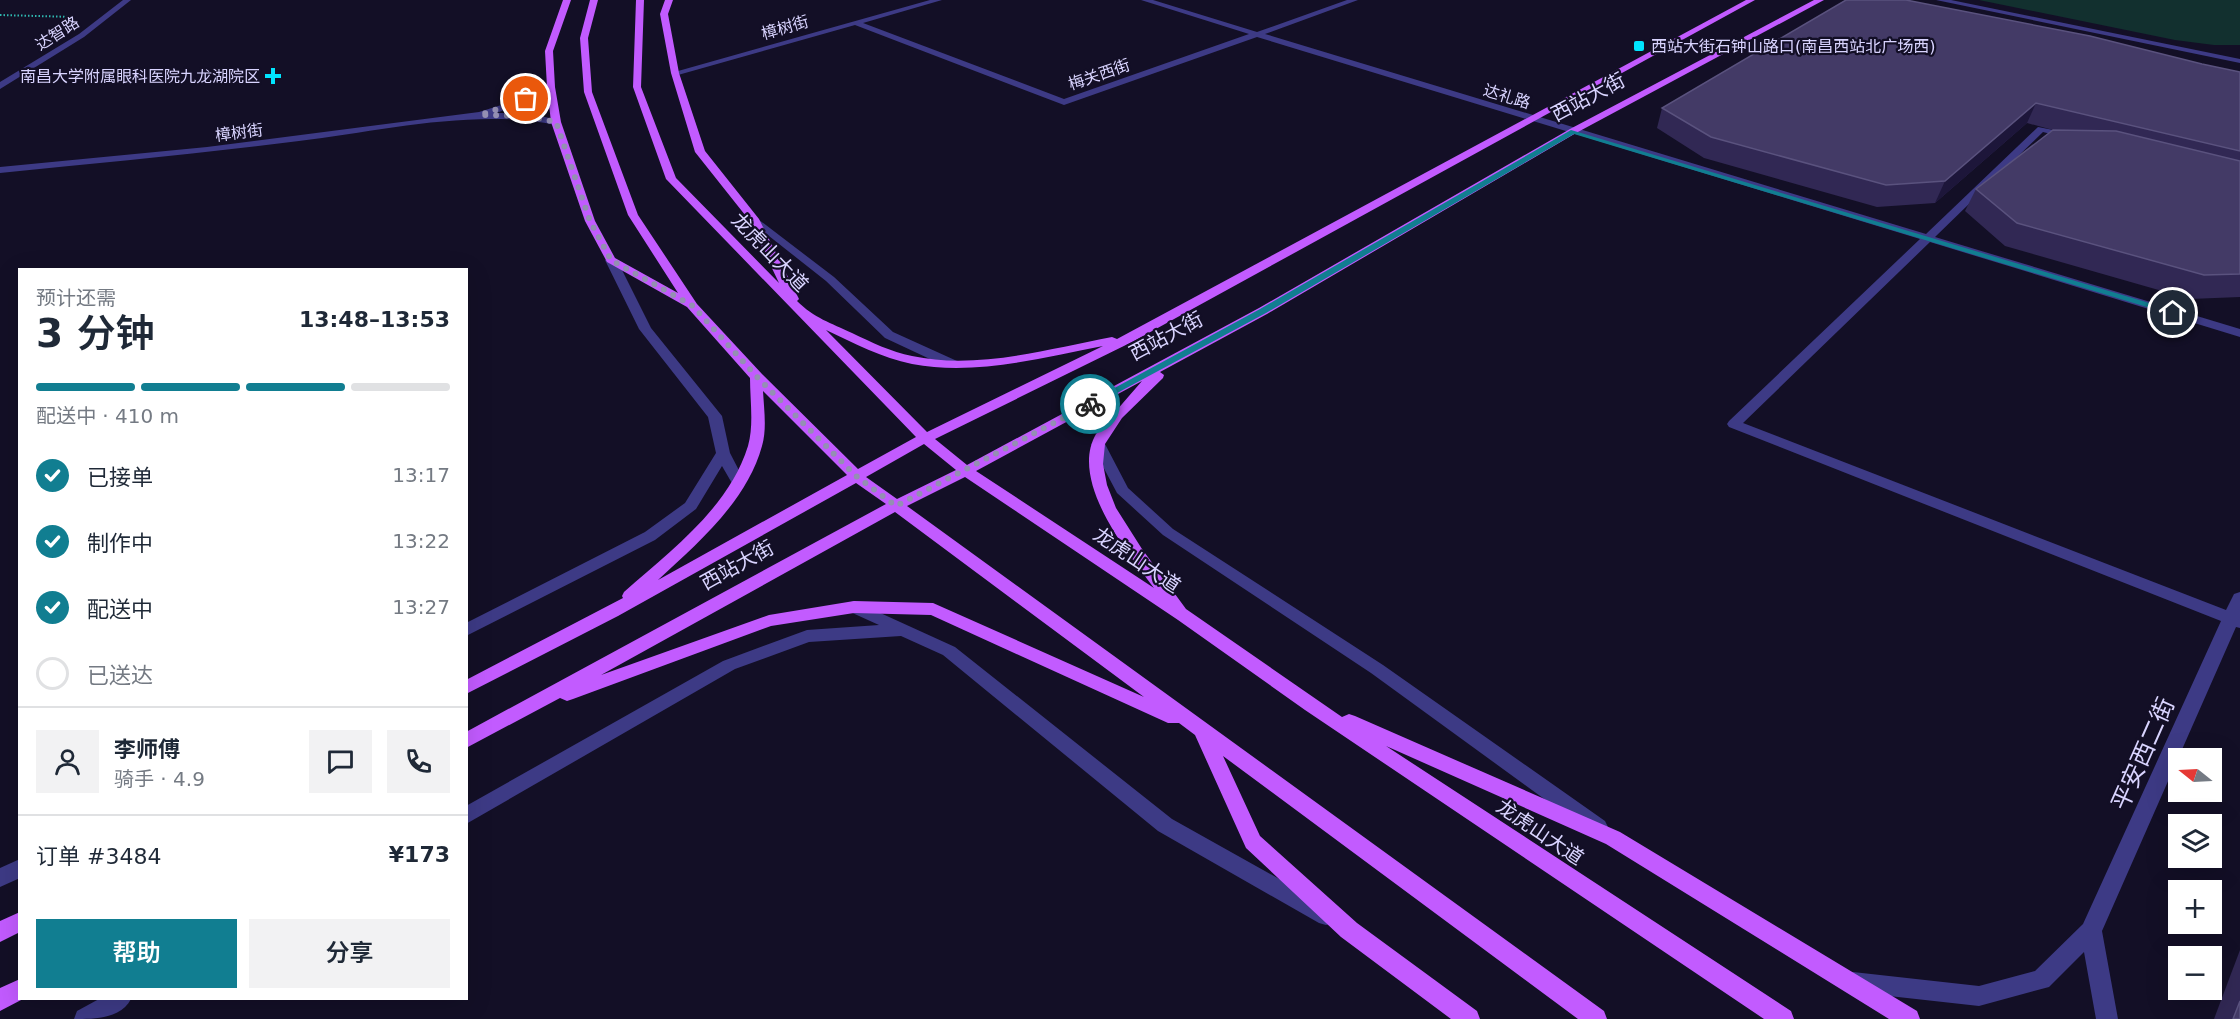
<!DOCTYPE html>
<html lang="zh">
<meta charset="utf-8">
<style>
body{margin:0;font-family:"DejaVu Sans","Noto Sans SC",sans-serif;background:#f2f2f3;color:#1f2937;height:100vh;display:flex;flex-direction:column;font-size:22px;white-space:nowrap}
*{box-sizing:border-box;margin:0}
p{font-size:20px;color:#747a83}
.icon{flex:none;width:33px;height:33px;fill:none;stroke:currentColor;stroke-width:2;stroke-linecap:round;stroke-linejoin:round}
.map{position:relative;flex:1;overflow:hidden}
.details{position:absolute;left:18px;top:268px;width:450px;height:732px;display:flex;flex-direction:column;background:#fff;border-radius:0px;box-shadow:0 6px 24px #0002}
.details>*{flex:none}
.needle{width:39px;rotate:288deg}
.buttons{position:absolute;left:2168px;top:748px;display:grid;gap:12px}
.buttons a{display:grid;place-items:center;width:54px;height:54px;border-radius:0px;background:#fff;box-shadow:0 6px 24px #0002;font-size:30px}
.pin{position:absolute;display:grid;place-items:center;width:51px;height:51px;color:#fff;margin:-26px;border:3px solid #fff;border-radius:50%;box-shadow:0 2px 6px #0007}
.courier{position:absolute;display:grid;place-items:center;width:60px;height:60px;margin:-30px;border:4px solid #117e91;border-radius:50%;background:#fff;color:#222;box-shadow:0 2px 8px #0007}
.summary em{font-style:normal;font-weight:600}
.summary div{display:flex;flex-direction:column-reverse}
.summary{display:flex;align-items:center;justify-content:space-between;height:102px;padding:0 18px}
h1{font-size:39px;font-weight:600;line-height:45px}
.bar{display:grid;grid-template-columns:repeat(4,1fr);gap:9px 6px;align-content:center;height:72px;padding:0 18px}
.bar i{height:8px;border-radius:4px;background:#e0e1e3}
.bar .current{background:#117e91}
.bar p{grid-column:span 4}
.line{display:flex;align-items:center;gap:15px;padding:0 18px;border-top:2px solid #e0e1e3}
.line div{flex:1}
.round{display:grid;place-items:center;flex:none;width:63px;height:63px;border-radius:0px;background:#f2f2f3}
ol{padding:0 18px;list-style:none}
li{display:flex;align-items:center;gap:18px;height:66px}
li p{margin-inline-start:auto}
li .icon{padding:6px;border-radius:50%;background:#117e91;color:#fff;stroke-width:4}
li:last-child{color:#747a83}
li i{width:33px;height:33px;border:3px solid #e0e1e3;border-radius:50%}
.button{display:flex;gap:12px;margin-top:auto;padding:12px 18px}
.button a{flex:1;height:69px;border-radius:0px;background:#117e91;color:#fff;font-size:24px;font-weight:600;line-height:69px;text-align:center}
.button a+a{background:#f2f2f3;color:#1f2937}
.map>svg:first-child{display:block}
.green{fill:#12302f}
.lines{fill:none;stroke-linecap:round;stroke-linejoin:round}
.path{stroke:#2fb8b0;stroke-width:2;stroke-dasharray:1.5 2;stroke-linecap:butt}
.minor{fill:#3d3a85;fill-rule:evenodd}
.major{fill:#c25bff;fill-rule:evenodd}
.wall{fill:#312854}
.shaded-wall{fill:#1d163a}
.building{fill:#433a66;stroke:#5a527e;stroke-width:1.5}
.route{fill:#117e91}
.done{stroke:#948fb3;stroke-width:6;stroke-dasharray:0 10.8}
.poi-dot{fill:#00e5ff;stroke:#130f26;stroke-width:2}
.labels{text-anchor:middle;stroke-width:4.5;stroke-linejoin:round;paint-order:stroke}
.far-street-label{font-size:16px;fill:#d9d4ff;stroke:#130f26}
.far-poi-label{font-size:16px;fill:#d9d4ff;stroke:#130f26;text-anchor:start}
.street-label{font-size:20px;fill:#d9d4ff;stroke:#130f26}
.near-street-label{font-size:24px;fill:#d9d4ff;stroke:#130f26}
</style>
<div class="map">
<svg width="2240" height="1019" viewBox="0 0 2240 1019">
<rect width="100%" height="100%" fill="#130f26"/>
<!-- green -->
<path class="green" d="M 1979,0 L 2240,0 L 2240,45 L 2214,45 L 2175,40 Z"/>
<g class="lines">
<!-- path -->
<path class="path" d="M 0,15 L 74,17"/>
<!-- minor -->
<g class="minor">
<path d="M 123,0 L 131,0 L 84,37 L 0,89 L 0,82 L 79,34 Z"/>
<path d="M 930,0 L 942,0 L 863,23 L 1064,99 L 1249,34 L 1141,0 L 1153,0 L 1257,32 L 1347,0 L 1358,0 L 1265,34 L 1926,234 L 2038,127 L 2074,134 L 2074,138 L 2071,139 L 2043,132 L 1935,237 L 2240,329 L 2240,337 L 1930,242 L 1743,423 L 2226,610 L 2234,594 L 2240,592 L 2240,628 L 2236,627 L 2102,931 L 2118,1019 L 2096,1019 L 2084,952 L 2049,987 L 1979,1006 L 1853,992 L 1845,989 L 1842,982 L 1845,975 L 1853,972 L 1979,986 L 2035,971 L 2083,924 L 2221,621 L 1729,427 L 1727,424 L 1729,421 L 1920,239 L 1257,37 L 1064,105 L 855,25 L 678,75 L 671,73 Z"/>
<path d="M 1936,0 L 1951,0 L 2240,59 L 2240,63 Z"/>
<path d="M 551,84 L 555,87 L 554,89 L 529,102 L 496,113 L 526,113 L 559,120 L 559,124 L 556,125 C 475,108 381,131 299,141 C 199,154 100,163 0,173 L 0,167 L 207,147 L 479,112 L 523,98 Z"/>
<path d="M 754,216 L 834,277 L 893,332 L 957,361 L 958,364 L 957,367 L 947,367 L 885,338 L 826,281 L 750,221 L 749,219 Z"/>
<path d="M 611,257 L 617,260 L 651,328 L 722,416 L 730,453 L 745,482 L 743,485 L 733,485 L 722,466 L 696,509 L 655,540 L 466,636 L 466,623 L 645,532 L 685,503 L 716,453 L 708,417 L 639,329 L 605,260 Z"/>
<path d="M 1098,440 L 1105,444 L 1128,488 L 1173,529 L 1383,665 L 1605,821 L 1608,827 L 1605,833 L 1598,835 L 1591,833 L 1371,673 L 1163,535 L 1117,493 L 1091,444 Z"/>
<path d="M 854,601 L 955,647 L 1172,819 L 1333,909 L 1337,916 L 1333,923 L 1326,925 L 1319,923 L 1158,831 L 943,655 L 901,636 L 809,642 L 735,669 L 466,824 L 466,806 L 723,661 L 807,630 L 879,625 L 848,611 L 846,607 L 848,603 Z"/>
<path d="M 20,859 L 20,878 L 0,887 L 0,868 Z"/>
<path d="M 99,999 L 131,999 C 121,1019 94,1019 74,1019 L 77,1011 Z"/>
</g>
<!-- major -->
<g class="major">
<path d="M 563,0 L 571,0 L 553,51 L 555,87 L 561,122 L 595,221 L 615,258 L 678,293 L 628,215 L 584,92 L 580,38 L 590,0 L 598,0 L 588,38 L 592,92 L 638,215 L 697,304 L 762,374 L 858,469 L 916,437 L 666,179 L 633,87 L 636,0 L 644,0 L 641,87 L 676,178 L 779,283 L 749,220 L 695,152 L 671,73 L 660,14 L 665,0 L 673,0 L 668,14 L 679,73 L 705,151 L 759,219 L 799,299 L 797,301 C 814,318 831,323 852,333 C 871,342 891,352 912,356 C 977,370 1048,349 1112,337 L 1117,339 L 1746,0 L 1755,0 L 1134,341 L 935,439 L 967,465 L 1259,308 L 1570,129 L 1814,0 L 1824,0 L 1576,133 L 1267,314 L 1160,372 L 1164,375 L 1163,378 L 1122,418 L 1105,444 L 1103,464 L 1107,485 L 1116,508 L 1142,549 L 1186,609 L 1342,717 L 1349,714 L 1355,716 L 1620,832 L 1917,1011 L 1920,1019 L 1889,1019 L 1606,844 L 1386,746 L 1791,1011 L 1794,1019 L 1764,1019 L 1305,710 L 1178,620 L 965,477 L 907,506 L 1604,1011 L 1607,1019 L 1578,1019 L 1223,756 L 1260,836 L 1357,923 L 1477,1011 L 1480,1019 L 1451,1019 L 1341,937 L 1246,848 L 1195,735 L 1179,723 L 1168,723 L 931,615 L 854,613 L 771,626 L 573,699 L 567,701 L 560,698 L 466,748 L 466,732 L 886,504 L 856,483 L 618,616 L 466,694 L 466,680 L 623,598 L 622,596 L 624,592 C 670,551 729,508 748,446 C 754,425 750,400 750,378 L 687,307 L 607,262 L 585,221 L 551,122 L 547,87 L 545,51 ZM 826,330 C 854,343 882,358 912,364 C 975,376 1041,358 1103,346 L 927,432 ZM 1142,381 L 1096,434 C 1069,481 1127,552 1154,588 L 976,471 ZM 763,391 L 847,475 L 658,580 C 698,543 747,501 762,446 C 767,429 764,409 763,391 ZM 924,444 L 956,470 L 897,499 L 866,477 ZM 895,512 L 1144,697 L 933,603 L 854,601 L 769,615 L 601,675 Z"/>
<path d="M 20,912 L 20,932 L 0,942 L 0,921 Z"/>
<path d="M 20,979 L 20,999 L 23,999 L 0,1011 L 0,988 Z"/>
</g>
</g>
<!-- wall -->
<g class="wall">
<path d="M 2202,64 L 2240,72 L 2240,297 L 2190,299 L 2005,246 L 1965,211 L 1976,189 L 2053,130 L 2027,123 L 1935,203 L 1877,207 L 1704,158 L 1657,128 L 1662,108 Z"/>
<path d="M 2240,950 L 2240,1019 L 2214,1019 Z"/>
</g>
<!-- shaded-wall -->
<path class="shaded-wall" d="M 2036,103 L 2027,123 L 1935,203 L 1945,181 Z"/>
<!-- building -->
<g class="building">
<path d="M 1846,0 L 1906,0 L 2090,36 L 2202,64 L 2240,72 L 2240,151 L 2036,103 L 1945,181 L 1886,185 L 1711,137 L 1662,108 Z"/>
<path d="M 2053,130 L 2116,131 L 2240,161 L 2240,274 L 2204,275 L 2017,223 L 1976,189 Z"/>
<path d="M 2240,1001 L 2240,1019 L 2233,1019 Z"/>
</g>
<!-- route -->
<path class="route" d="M 1571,130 L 2176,311 L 2177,313 L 2170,314 L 1574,134 L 1266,313 L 1093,406 L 1085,404 L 1260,309 Z"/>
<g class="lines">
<!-- done -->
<path class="done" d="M 526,99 L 480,115 L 526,116 L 556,122 L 590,221 L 611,260 L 693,306 L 757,377 L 856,476 L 896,506 L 1090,404"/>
</g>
<!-- markers -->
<g class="poi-dot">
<rect x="1633" y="40" width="12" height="12" rx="3"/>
<path d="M270 67h6v6h6v6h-6v6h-6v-6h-6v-6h6z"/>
</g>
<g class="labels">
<!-- far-street labels -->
<g class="far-street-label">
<text transform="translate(785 27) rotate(-16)" y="6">樟树街</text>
<text transform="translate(57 33) rotate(-33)" y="6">达智路</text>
<text transform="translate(1099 74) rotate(-19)" y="6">梅关西街</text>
<text transform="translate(1507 96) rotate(17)" y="6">达礼路</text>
<text transform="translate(239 132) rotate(-7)" y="6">樟树街</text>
</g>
<!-- far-poi labels -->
<g class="far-poi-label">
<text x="1651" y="52">西站大街石钟山路口(南昌西站北广场西)</text>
<text x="260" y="82" text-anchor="end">南昌大学附属眼科医院九龙湖院区</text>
</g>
<!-- street labels -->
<g class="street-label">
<text transform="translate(1588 97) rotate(-28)" y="7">西站大街</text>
<text transform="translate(770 252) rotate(46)" y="7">龙虎山大道</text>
<text transform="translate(1166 336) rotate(-28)" y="7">西站大街</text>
<text transform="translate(1137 560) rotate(34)" y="7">龙虎山大道</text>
<text transform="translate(737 565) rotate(-29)" y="7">西站大街</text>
<text transform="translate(1540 832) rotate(34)" y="7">龙虎山大道</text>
</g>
<!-- near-street labels -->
<g class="near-street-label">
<text transform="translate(2143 754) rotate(-66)" y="8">平安西二街</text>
</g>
</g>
</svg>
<div class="buttons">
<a><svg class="needle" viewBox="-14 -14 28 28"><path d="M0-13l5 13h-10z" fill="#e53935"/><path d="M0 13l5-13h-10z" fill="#747a83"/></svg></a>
<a><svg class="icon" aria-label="layers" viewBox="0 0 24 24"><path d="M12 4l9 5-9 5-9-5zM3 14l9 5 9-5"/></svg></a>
<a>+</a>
<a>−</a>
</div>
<div class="pin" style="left:526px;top:99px;background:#ea580c"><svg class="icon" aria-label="bag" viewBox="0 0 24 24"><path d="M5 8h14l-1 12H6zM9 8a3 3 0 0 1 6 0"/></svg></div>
<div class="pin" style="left:2173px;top:313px;background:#1f2937"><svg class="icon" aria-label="home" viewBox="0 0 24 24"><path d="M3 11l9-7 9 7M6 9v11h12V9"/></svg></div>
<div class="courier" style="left:1090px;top:404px"><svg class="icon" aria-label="bike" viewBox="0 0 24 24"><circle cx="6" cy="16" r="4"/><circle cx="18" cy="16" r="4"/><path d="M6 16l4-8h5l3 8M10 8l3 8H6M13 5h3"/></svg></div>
<section class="details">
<div class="summary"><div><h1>3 分钟</h1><p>预计还需</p></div><em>13:48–13:53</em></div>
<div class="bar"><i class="current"></i><i class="current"></i><i class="current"></i><i></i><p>配送中 · 410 m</p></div>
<ol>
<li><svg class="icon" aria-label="check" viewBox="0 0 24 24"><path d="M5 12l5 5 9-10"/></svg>已接单<p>13:17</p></li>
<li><svg class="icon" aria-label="check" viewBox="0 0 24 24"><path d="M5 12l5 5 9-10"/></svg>制作中<p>13:22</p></li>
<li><svg class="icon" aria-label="check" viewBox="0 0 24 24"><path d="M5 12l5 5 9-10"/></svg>配送中<p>13:27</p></li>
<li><i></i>已送达</li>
</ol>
<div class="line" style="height:108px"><a class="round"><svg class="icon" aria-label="person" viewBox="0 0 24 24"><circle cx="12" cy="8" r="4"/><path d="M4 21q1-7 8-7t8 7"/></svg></a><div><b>李师傅</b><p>骑手 · 4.9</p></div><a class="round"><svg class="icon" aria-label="chat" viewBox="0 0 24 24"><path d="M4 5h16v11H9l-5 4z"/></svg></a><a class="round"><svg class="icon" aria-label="phone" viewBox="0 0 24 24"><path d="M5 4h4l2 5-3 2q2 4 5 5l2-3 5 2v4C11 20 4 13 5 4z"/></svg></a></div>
<div class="line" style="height:78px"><div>订单 #3484</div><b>¥173</b></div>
<div class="button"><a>帮助</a><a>分享</a></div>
</section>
</div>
